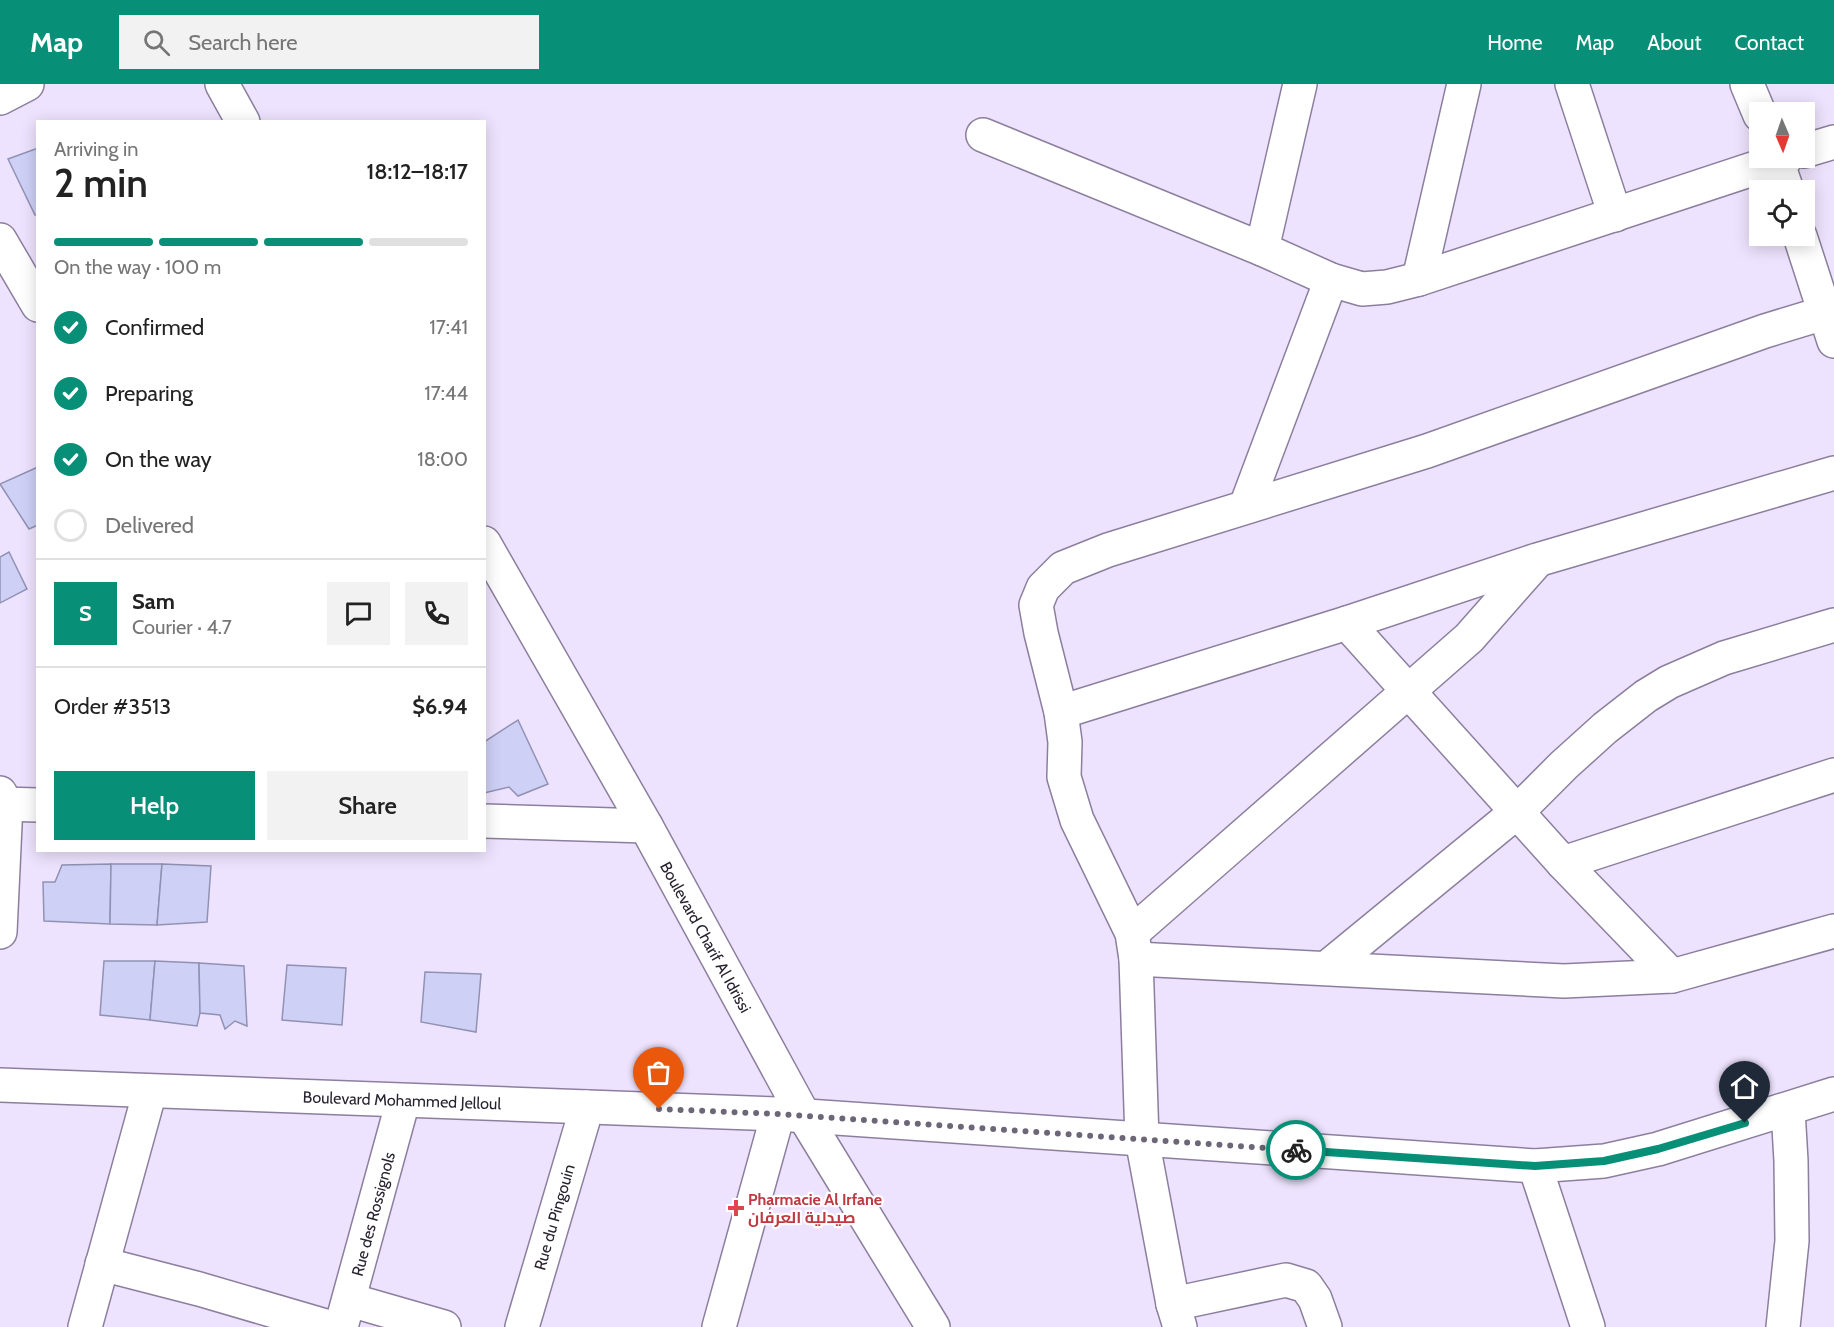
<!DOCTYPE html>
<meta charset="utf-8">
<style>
body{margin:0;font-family:Cabin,Cairo,sans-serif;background:#f2f2f2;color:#222;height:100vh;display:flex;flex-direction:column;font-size:22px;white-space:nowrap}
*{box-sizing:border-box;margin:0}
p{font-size:20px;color:#767676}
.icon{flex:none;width:33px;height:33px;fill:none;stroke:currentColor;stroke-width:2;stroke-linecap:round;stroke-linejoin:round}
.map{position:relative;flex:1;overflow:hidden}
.panel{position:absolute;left:36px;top:36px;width:450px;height:732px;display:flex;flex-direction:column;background:#fff;border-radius:0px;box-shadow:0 3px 15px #0003}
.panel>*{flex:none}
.needle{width:39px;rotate:178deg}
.fabs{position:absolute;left:1749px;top:18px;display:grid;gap:12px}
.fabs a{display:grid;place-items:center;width:66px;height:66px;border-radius:0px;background:#fff;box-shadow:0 3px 15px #0003;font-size:30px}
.pin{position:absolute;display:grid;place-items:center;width:51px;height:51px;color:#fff;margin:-62px -26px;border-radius:50% 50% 50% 0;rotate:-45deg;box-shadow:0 0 6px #0007}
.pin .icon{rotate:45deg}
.courier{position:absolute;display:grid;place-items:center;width:60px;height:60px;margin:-30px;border:4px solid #088f77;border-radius:50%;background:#fff;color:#222;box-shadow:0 2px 8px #0007}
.headline em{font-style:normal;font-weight:600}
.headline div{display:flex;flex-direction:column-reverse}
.headline{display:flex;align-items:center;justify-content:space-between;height:102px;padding:0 18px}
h1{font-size:39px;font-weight:600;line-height:45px}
.bar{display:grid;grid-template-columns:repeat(4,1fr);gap:9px 6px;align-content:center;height:72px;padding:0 18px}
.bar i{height:8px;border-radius:4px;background:#e0e0e0}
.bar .on{background:#088f77}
.bar p{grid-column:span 4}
.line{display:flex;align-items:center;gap:15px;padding:0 18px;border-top:2px solid #e0e0e0}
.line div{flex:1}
.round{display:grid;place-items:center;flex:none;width:63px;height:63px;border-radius:0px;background:#f2f2f2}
ol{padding:0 18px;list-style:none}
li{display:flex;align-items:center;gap:18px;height:66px}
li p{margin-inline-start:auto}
li .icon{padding:6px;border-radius:50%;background:#088f77;color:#fff;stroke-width:4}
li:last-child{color:#767676}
li i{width:33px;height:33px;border:3px solid #e0e0e0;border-radius:50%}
.button{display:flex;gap:12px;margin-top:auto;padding:12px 18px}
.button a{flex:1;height:69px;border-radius:0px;background:#088f77;color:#fff;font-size:24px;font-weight:600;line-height:69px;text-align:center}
.button a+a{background:#f2f2f2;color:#222}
header{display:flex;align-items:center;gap:36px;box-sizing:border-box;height:84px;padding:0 30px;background:#088f77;color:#fff}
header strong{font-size:28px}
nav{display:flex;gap:33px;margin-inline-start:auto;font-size:21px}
.search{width:420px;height:54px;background:#f2f2f2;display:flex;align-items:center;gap:15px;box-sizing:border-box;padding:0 21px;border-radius:0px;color:#767676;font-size:22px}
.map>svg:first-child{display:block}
.building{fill:#ced0f6;stroke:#9192b3;stroke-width:1.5}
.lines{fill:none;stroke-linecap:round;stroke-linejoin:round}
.minor-casing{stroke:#8c7f9e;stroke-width:36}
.minor{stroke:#fff;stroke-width:33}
.done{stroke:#6d6677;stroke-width:6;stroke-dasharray:0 10.8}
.route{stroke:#088f77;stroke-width:8}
.health-dot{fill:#e0444e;stroke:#fff;stroke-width:2}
.labels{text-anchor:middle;stroke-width:4.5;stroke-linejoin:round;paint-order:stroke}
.street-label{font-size:16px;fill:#27222f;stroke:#fff}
.health-label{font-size:16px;font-weight:bold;fill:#be3a42;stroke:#fff;text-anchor:start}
</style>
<header>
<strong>Map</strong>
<div class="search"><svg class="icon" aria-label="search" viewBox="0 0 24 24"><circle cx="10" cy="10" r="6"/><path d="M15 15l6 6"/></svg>Search here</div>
<nav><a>Home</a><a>Map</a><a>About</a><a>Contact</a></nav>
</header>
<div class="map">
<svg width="1834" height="1243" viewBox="0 0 1834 1243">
<rect width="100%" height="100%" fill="#eee3fe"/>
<!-- building -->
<g class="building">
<path d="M 38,64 L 38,130 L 35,131 L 8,75 Z"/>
<path d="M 38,383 L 38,441 L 29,445 L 0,400 Z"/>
<path d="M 9,468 L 27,505 L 0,519 L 0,473 Z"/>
<path d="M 518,636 L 548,700 L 518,712 L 509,703 L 484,709 L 484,658 Z"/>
<path d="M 111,780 L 110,840 L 44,837 L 43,798 L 55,798 L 62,781 Z"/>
<path d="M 111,780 L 162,780 L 157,841 L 110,840 Z"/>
<path d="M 162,780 L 211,782 L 207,838 L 157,841 Z"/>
<path d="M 104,877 L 155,877 L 150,936 L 100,931 Z"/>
<path d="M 155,877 L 199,879 L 200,929 L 197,942 L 150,936 Z"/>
<path d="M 199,879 L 244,882 L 247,942 L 235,937 L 225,945 L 220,931 L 200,929 Z"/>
<path d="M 287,881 L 346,884 L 342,941 L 282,936 Z"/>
<path d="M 425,888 L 481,890 L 476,948 L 421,938 Z"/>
</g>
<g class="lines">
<!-- minor casing -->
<g class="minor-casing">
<g id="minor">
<path d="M 222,0 L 243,38"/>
<path d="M 1572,0 L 1615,131"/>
<path d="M 1747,0 L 1760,31"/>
<path d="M 0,14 L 27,0"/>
<path d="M 983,51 L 1262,165 L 1331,196 L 1362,205 L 1387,203 L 1419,195 L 1786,74"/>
<path d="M 1804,67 L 1834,58"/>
<path d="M 1776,74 L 1787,106"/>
<path d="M 1800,152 L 1834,257"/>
<path d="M 0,156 L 38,221"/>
<path d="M 1262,165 L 1300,0"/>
<path d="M 1419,195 L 1464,0"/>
<path d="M 1246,422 L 1331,196"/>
<path d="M 484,459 L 646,742 L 804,1032 L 933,1243"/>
<path d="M 1347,539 L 1563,779 L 1672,892"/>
<path d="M 1061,628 L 1347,539 L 1537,476 L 1834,389"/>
<path d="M 0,709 L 6,720 L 0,848"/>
<path d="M 0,720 L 38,721"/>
<path d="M 484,737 L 646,742"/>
<path d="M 1563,779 L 1834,691"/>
<path d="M 1132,849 L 1469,554 L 1536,478"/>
<path d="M 1136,875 L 1564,897 L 1672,892 L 1834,847"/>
<path d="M 1328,883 L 1518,727 L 1564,681 L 1605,644 L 1646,612 L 1669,598 L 1724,574 L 1834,541"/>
<path d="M 0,1001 L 778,1030 L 1535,1082 L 1604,1077 L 1658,1065 L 1834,1010"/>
<path d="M 1535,1082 L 1588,1243"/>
<path d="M 102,1180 L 199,1205 L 329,1243"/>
<path d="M 350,1216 L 444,1243"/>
<path d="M 1173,1220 L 1286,1196 L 1306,1202 L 1315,1215 L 1325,1243"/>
<path d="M 85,1243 L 150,1007"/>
<path d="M 341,1243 L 403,1017"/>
<path d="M 522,1243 L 587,1023"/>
<path d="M 719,1243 L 778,1030"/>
<path d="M 1180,1243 L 1173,1220 L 1142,1055 L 1136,875 L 1132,849 L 1077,736 L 1064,693 L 1065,658 L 1061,628 L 1041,549 L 1036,521 L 1043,504 L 1063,484 L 1108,466 L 1427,367 L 1765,247 L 1834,226"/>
<path d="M 1783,1243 L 1792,1157 L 1791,1077 L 1788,1026"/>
</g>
</g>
<!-- minor -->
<use href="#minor" class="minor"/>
</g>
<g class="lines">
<!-- done -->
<path class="done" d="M 659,1025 L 778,1030 L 1296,1066"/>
<!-- route -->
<path class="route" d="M 1296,1066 L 1535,1082 L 1604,1077 L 1658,1065 L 1745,1039"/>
</g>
<!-- markers -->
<path class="health-dot" d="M733 1115h6v6h6v6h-6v6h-6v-6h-6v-6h6z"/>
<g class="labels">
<!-- street labels -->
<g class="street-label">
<text transform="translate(706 853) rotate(61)" y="6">Boulevard Charif Al Idrissi</text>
<text transform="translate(402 1016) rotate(2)" y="6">Boulevard Mohammed Jelloul</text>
<text transform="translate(373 1130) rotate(-75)" y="6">Rue des Rossignols</text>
<text transform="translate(554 1133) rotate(-74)" y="6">Rue du Pingouin</text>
</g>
<!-- health labels -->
<g class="health-label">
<text x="748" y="1121">Pharmacie Al Irfane<tspan x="748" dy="18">صيدلية العرفان</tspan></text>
</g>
</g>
</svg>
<div class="fabs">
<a><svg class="needle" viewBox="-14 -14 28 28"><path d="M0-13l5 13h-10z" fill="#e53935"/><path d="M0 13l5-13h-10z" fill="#767676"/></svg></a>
<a><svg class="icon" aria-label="locate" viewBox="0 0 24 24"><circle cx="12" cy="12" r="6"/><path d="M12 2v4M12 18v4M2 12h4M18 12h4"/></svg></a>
</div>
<div class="pin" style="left:659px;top:1025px;background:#ea580c"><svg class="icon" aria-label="bag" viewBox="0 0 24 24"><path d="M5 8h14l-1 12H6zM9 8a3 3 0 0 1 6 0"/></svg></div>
<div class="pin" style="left:1745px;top:1039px;background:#1f2937"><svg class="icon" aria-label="home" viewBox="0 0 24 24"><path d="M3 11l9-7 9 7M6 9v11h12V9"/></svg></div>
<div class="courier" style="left:1296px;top:1066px"><svg class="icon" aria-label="bike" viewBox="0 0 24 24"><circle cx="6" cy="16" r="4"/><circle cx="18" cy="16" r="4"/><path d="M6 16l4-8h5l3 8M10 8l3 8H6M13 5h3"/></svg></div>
<section class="panel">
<div class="headline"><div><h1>2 min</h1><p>Arriving in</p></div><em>18:12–18:17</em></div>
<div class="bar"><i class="on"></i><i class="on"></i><i class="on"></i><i></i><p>On the way · 100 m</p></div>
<ol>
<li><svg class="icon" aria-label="check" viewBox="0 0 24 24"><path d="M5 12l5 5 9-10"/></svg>Confirmed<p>17:41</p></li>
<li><svg class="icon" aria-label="check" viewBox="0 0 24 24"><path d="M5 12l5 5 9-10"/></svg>Preparing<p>17:44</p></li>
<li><svg class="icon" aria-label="check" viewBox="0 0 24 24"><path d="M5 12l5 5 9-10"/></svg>On the way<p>18:00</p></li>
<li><i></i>Delivered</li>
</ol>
<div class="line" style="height:108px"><b class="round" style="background:#088f77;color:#fff">S</b><div><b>Sam</b><p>Courier · 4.7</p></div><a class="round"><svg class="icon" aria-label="chat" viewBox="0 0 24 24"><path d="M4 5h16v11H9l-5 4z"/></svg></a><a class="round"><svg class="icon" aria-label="phone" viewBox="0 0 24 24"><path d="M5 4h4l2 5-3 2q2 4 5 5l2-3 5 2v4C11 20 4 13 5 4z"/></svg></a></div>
<div class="line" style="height:78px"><div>Order #3513</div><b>$6.94</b></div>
<div class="button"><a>Help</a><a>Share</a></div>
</section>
</div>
